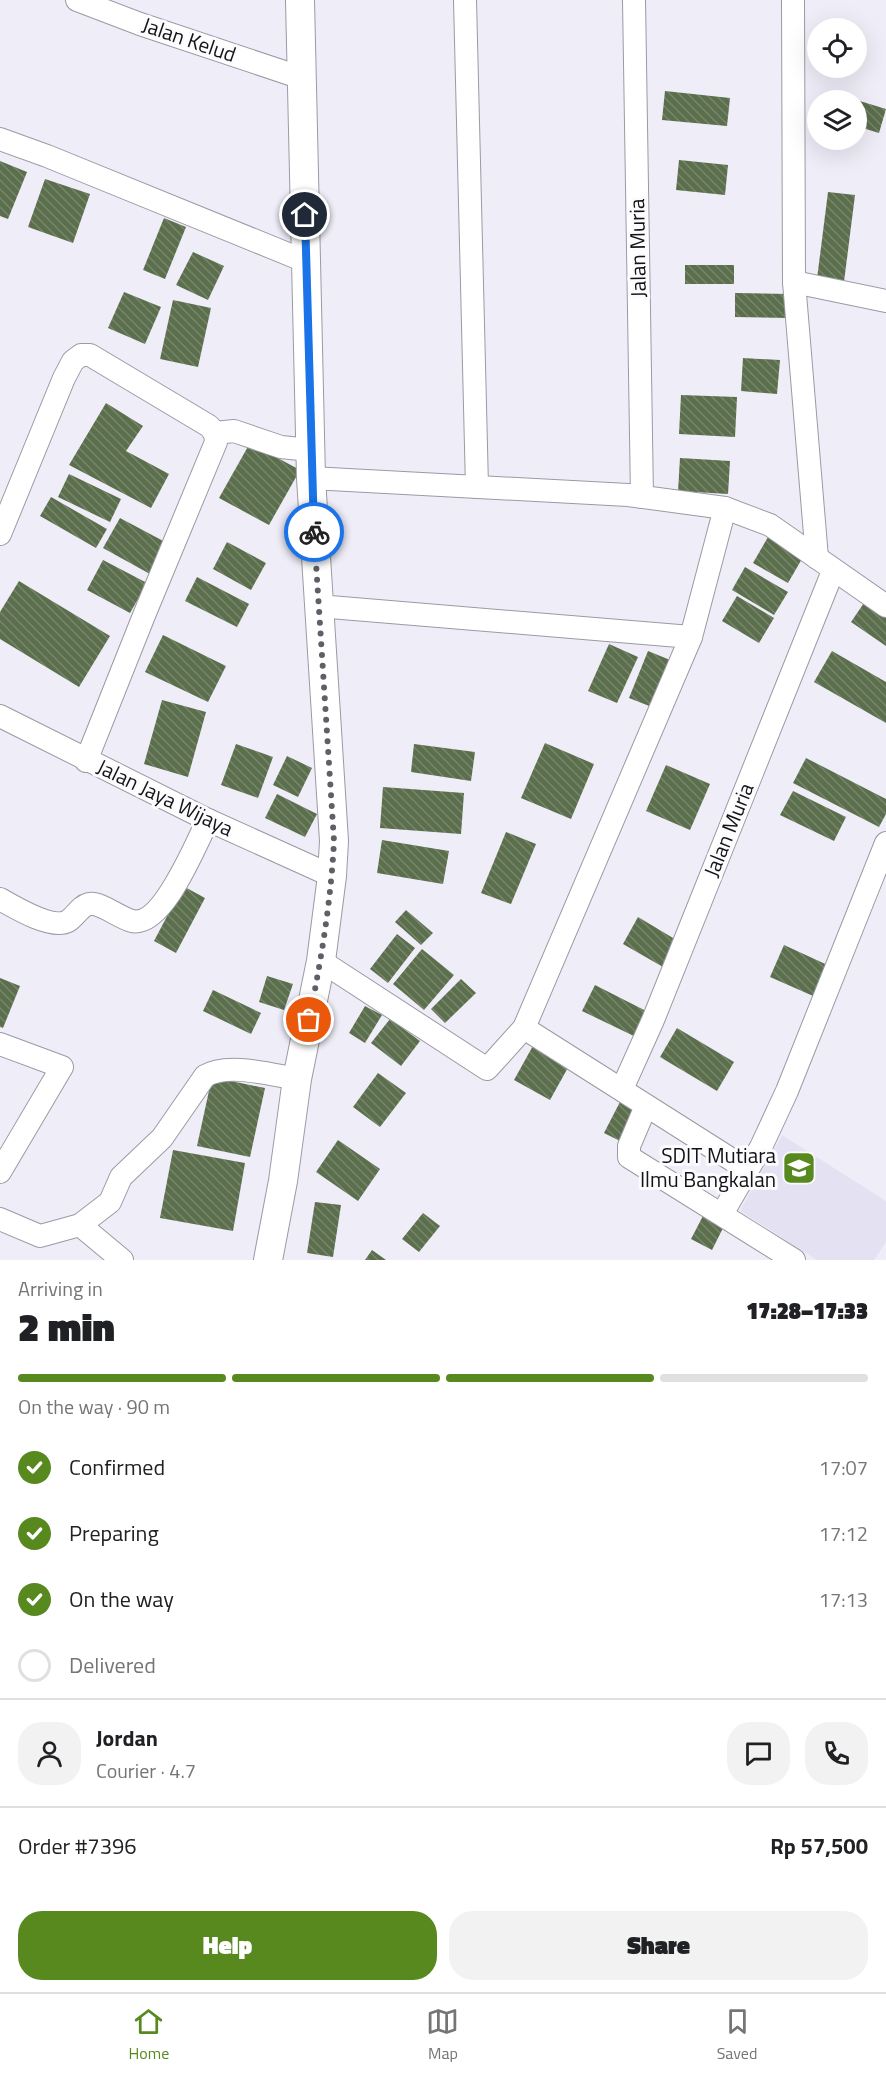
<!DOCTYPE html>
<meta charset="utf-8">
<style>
body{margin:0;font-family:"Titillium Web",sans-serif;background:#f2f2f2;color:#202124;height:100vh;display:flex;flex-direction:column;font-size:22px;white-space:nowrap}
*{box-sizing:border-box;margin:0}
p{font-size:20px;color:#757577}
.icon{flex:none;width:33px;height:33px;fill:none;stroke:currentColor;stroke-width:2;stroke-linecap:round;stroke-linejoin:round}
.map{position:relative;height:1260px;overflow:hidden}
.panel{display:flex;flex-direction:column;background:#fff;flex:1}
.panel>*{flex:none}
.buttons{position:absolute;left:807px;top:18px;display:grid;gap:12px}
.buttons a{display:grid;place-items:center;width:60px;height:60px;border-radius:50%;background:#fff;box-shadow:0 6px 24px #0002;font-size:30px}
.pin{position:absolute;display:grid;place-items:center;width:51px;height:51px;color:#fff;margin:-26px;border:3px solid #fff;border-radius:50%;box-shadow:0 2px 6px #0007}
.courier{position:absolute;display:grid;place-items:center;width:60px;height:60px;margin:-30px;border:4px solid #1a73e8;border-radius:50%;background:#fff;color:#222;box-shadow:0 2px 8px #0007}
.overview em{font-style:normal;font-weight:800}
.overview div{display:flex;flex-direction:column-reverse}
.overview{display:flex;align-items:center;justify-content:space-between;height:102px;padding:0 18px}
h1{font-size:39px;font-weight:800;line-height:45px}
.bar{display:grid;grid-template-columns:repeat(4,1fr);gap:9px 6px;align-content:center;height:72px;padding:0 18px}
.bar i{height:8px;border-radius:4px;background:#e0e0e0}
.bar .on{background:#57891f}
.bar p{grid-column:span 4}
.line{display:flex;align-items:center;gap:15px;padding:0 18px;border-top:2px solid #e0e0e0}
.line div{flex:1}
.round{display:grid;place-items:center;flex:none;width:63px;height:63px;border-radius:24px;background:#f2f2f2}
ol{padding:0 18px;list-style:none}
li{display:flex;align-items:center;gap:18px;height:66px}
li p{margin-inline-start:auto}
li .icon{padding:6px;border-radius:50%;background:#57891f;color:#fff;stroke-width:4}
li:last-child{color:#757577}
li i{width:33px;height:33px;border:3px solid #e0e0e0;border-radius:50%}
.action{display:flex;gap:12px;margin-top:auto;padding:12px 18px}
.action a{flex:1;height:69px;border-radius:24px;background:#57891f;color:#fff;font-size:24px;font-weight:800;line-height:69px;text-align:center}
.action a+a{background:#f2f2f2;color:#202124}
.dock{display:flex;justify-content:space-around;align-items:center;height:84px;border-top:2px solid #e0e0e0;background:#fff;font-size:16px;color:#757577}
.dock a{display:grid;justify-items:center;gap:3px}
.dock .on{color:#57891f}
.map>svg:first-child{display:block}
.built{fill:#e4e1f3}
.building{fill:url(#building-back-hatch)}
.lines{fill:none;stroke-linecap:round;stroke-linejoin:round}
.minor-casing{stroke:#9b9aa4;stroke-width:24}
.major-casing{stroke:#9b9aa4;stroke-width:30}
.minor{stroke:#fff;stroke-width:22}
.major{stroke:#fff;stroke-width:28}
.done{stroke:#605f65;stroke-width:6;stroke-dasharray:0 10.8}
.route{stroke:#1a73e8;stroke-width:8}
.labels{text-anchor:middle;stroke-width:6;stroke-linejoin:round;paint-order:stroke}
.street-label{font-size:21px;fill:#131216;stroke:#fcfcfe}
.poi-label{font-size:21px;fill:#131216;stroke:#fcfcfe;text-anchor:end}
</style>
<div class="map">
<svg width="886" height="1260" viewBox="0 0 886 1260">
<defs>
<pattern id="building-back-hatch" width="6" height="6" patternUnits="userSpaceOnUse" patternTransform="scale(1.5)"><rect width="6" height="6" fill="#5b6f4c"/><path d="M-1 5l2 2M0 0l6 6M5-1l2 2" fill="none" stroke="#77856d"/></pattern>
</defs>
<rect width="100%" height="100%" fill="#efedf8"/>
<!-- built -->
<path class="built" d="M 782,1135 L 886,1201 L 886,1242 L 874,1260 L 817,1260 L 740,1211 Z"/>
<!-- building -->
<g class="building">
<path d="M 665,91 L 730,98 L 727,126 L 662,120 Z"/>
<path d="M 840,95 L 886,109 L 879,133 L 856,126 L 856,100 L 838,100 Z"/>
<path d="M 679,160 L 728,165 L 725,195 L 676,190 Z"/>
<path d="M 0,161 L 27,172 L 8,219 L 0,216 Z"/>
<path d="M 45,179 L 90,194 L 73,243 L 28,227 Z"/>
<path d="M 828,192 L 855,195 L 844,282 L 817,279 Z"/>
<path d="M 164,218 L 186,227 L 165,279 L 143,270 Z"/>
<path d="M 193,252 L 224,266 L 208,300 L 176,285 Z"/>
<rect x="685" y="265" width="49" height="19"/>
<path d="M 124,292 L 161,307 L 145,344 L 108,328 Z"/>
<path d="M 735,293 L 789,294 L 789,318 L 735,317 Z"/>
<path d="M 173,300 L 211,308 L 198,367 L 160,359 Z"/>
<path d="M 743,358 L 780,360 L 777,394 L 741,391 Z"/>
<path d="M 681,395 L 737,397 L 735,437 L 679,434 Z"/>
<path d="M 106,403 L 143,426 L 126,451 L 169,474 L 151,508 L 69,465 Z"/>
<path d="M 250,443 L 300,470 L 269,525 L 219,498 Z"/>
<path d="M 680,458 L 730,461 L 728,494 L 678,491 Z"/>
<path d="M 69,474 L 121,499 L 110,522 L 58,497 Z"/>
<path d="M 51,497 L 107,529 L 96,548 L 40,516 Z"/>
<path d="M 120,518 L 167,543 L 150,574 L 103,548 Z"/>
<path d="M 768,537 L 803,557 L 788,583 L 753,563 Z"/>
<path d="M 227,542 L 266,563 L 251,590 L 213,569 Z"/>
<path d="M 103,560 L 147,583 L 130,613 L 87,590 Z"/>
<path d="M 745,567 L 788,592 L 774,615 L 732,590 Z"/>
<path d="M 197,577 L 249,604 L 237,627 L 185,601 Z"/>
<path d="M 19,581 L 110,636 L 79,687 L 0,639 L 0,612 Z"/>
<path d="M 737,596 L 774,618 L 759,643 L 722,621 Z"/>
<path d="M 866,600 L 886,613 L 886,646 L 851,622 Z"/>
<path d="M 163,635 L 226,666 L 208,702 L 145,672 Z"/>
<path d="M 609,644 L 638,657 L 617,703 L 588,691 Z"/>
<path d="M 648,651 L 675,662 L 657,709 L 629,698 Z"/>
<path d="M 832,651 L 886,682 L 886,723 L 814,682 Z"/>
<path d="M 162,700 L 206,712 L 188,777 L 144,764 Z"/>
<path d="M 545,743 L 594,764 L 571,819 L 521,798 Z"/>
<path d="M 236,744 L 273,757 L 258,798 L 221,785 Z"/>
<path d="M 414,744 L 475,752 L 471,781 L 411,772 Z"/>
<path d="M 287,756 L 312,768 L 298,797 L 273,785 Z"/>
<path d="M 806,758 L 886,799 L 886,814 L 879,827 L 793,783 Z"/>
<path d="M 666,765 L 710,784 L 690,830 L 646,811 Z"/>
<path d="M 383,787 L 464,793 L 461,834 L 380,828 Z"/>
<path d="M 793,791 L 846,817 L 834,841 L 780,815 Z"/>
<path d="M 277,794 L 317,814 L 305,837 L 265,818 Z"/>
<path d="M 506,832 L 536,844 L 511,904 L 481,893 Z"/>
<path d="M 382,840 L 449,851 L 443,884 L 377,873 Z"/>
<path d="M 183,886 L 205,898 L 176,953 L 154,941 Z"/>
<path d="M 406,910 L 433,933 L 421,945 L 395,922 Z"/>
<path d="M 638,917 L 678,941 L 663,967 L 623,944 Z"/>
<path d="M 397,934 L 415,948 L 388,983 L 370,969 Z"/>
<path d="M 784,945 L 834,968 L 820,999 L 770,977 Z"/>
<path d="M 422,949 L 454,975 L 424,1010 L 393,984 Z"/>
<path d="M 267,976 L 293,984 L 284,1010 L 259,1002 Z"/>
<path d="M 0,978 L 20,986 L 3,1028 L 0,1027 Z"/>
<path d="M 461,979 L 476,993 L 445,1023 L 431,1009 Z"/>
<path d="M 595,985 L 650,1013 L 638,1038 L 582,1011 Z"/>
<path d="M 213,990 L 261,1013 L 251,1034 L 203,1011 Z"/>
<path d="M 365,1006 L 382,1015 L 365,1043 L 349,1033 Z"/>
<path d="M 390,1019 L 420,1041 L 401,1066 L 371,1043 Z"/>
<path d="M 677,1028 L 734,1062 L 717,1091 L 660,1057 Z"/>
<path d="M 534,1044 L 570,1064 L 550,1100 L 514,1080 Z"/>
<path d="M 378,1073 L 406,1093 L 380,1127 L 353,1107 Z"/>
<path d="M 212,1077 L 265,1088 L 250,1157 L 197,1146 Z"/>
<path d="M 621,1100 L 641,1110 L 624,1143 L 604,1133 Z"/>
<path d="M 338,1140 L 380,1169 L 358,1201 L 316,1172 Z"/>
<path d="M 173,1150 L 245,1163 L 233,1231 L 160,1218 Z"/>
<path d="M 315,1202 L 341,1205 L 333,1257 L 307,1253 Z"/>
<path d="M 423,1213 L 440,1226 L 419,1252 L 402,1239 Z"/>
<path d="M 704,1214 L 725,1224 L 712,1250 L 691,1239 Z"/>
<path d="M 372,1250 L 386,1260 L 365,1260 Z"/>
</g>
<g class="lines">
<!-- minor casing -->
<g class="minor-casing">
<g id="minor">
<path d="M 77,0 L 140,24 L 302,78"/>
<path d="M 465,0 L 477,487"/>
<path d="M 634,0 L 642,497"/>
<path d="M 793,0 L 794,282 L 817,558"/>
<path d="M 0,139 L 47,156 L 305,261"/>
<path d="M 794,282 L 886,301"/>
<path d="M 215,433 L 234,431 L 281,447 L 310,450"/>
<path d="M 311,478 L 628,495 L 725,508 L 770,525 L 886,606"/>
<path d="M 0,534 L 64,378 L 73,361 L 81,355 L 90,355 L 209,426 L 215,433"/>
<path d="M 318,606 L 691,637 L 725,508"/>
<path d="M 0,716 L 208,820 L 332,876"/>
<path d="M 86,761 L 145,613 L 216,442 L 215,433"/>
<path d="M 0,899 C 14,907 52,930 68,921 C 75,917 80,906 89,904 C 101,902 119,918 132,921 C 163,928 196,843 208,820"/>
<path d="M 321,961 L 487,1069 L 524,1028 L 748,1170"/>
<path d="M 524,1028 L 691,637"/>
<path d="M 0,1044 L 62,1067 L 0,1172"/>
<path d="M 622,1089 L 653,1020 L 833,571"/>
<path d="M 646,1106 L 629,1146 L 629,1157 L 794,1260"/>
<path d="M 722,1214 L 761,1147 L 787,1091 L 886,843"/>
<path d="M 0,1219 L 40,1236 L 80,1225 L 110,1202 L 121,1177 L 162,1138 L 205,1076 C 228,1062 272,1075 297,1079"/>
<path d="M 80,1225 L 122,1260"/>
</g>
</g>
<!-- major casing -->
<g class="major-casing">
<path id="major" d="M 268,1260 L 283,1181 L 297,1079 L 321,961 L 332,876 L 334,841 L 311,478 L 300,0"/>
</g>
<!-- minor -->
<use href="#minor" class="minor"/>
<!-- major -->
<use href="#major" class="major"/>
</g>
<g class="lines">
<!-- done -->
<path class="done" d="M 309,1020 C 321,961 331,901 334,841 L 314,532"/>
<!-- route -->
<path class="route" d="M 305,215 L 314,532"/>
</g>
<!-- icons -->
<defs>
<g id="school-square" transform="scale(1.725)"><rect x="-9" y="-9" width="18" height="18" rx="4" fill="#57891f" stroke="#fcfcfe"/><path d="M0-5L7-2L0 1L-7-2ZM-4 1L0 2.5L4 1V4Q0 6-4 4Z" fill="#fff"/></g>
</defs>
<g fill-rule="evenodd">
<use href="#school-square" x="799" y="1168"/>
</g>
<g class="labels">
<!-- street labels -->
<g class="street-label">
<text transform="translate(189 40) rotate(19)" y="7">Jalan Kelud</text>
<text transform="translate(638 248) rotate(-91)" y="7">Jalan Muria</text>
<text transform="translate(165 798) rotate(26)" y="7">Jalan Jaya Wijaya</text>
<text transform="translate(729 830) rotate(-68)" y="7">Jalan Muria</text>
</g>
<!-- poi labels -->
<g class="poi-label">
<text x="776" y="1163">SDIT Mutiara<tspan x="776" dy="24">Ilmu Bangkalan</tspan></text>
</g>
</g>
</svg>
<div class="buttons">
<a><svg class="icon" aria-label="locate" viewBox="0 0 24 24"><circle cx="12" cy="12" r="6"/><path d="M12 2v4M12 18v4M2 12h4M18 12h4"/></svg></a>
<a><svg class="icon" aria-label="layers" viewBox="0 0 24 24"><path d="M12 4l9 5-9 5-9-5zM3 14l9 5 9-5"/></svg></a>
</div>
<div class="pin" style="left:309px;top:1020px;background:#ea580c"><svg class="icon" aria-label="bag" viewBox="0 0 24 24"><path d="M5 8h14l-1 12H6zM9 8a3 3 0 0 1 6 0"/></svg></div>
<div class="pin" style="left:305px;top:215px;background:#1f2937"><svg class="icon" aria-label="home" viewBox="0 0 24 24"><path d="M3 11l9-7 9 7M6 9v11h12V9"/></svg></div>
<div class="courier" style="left:314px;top:532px"><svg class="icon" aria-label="bike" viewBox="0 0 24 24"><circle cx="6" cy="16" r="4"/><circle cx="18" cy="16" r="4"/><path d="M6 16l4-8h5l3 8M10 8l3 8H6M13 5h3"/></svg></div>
</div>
<section class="panel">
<div class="overview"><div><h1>2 min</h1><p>Arriving in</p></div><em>17:28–17:33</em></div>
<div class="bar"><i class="on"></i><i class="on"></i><i class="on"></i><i></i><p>On the way · 90 m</p></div>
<ol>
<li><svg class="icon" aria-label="check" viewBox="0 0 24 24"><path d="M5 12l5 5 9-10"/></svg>Confirmed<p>17:07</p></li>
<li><svg class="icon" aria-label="check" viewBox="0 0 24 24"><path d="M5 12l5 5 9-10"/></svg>Preparing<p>17:12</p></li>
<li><svg class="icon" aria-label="check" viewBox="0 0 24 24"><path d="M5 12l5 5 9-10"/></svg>On the way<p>17:13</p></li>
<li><i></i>Delivered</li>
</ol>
<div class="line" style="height:108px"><a class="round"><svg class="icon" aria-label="person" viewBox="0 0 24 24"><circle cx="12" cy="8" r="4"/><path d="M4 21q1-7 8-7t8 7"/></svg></a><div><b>Jordan</b><p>Courier · 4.7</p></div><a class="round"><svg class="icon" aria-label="chat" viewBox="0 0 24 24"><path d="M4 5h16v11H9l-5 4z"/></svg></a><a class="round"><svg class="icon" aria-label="phone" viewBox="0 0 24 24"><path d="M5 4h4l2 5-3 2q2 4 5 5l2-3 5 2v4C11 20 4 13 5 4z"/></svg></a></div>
<div class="line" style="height:78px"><div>Order #7396</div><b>Rp 57,500</b></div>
<div class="action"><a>Help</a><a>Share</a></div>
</section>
<nav class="dock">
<a class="on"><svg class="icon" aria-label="home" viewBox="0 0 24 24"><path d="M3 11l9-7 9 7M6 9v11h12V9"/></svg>Home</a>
<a><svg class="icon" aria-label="map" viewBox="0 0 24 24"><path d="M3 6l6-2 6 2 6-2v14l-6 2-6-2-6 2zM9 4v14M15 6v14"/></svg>Map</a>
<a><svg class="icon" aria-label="saved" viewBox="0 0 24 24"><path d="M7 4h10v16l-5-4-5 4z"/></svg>Saved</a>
</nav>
